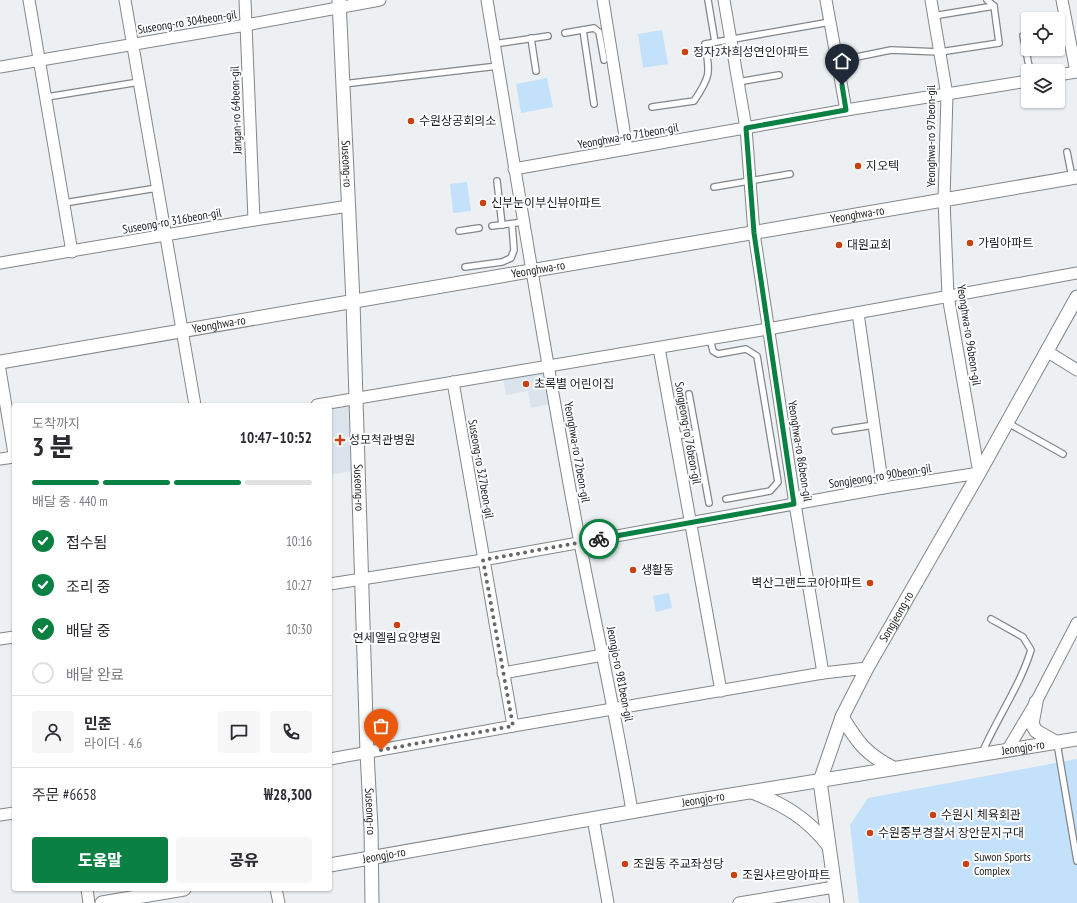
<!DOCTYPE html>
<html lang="ko">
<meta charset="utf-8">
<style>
body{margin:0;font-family:"PT Sans Narrow","Noto Sans KR",sans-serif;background:#f7f7f7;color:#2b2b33;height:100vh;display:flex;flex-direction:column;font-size:15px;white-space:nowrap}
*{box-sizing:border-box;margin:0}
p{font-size:13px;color:#7c7c81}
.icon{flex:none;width:22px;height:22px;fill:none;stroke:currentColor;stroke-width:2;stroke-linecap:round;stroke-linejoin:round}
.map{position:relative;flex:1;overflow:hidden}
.sheet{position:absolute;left:12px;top:403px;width:320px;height:488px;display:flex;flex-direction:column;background:#fff;border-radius:4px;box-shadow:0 1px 3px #0004}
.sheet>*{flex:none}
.fabs{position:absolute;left:1021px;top:12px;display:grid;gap:8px}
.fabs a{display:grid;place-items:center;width:44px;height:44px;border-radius:4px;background:#fff;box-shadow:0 1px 3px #0004;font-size:20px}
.pin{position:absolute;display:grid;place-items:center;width:34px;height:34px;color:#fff;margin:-41px -17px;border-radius:50% 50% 50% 0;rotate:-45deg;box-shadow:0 0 4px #0007}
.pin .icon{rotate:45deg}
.courier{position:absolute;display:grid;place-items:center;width:40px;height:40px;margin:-20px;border:3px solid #0b8043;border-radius:50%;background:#fff;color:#222;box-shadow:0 1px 5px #0007}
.summary em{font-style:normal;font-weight:800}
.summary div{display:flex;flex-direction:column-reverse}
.summary{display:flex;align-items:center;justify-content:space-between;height:68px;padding:0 20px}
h1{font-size:26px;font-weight:800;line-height:30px}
.bar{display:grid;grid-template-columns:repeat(4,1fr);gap:6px 4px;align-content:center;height:48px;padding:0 20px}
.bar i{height:5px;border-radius:3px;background:#e1e1e2}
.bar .current{background:#0b8043}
.bar p{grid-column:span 4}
.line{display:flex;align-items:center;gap:10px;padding:0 20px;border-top:1px solid #e1e1e2}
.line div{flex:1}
.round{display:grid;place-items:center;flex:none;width:42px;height:42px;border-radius:4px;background:#f7f7f7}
ol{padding:0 20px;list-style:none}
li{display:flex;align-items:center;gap:12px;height:44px}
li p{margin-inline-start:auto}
li .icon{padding:4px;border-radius:50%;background:#0b8043;color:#fff;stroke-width:4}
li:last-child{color:#7c7c81}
li i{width:22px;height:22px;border:2px solid #e1e1e2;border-radius:50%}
.action{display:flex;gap:8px;margin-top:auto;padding:8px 20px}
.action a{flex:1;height:46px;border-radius:4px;background:#0b8043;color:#fff;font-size:16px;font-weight:800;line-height:46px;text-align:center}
.action a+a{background:#f7f7f7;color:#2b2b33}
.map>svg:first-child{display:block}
.built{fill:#dbe4ec}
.green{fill:#c4e1fb}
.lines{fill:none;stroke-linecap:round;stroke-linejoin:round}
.service-casing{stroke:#838688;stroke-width:8}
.minor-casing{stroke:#838688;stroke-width:13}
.tertiary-casing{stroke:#838688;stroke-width:15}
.service{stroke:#fff;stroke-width:5.5}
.minor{stroke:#fff;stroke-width:11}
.tertiary{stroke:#fff;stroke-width:13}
.done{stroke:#656768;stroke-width:4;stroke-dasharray:0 7.2}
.route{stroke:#0b8043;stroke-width:5}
.poi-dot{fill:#c8410e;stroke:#fbfdff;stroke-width:1.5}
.labels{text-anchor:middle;stroke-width:4;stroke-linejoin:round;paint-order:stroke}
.street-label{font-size:12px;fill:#1c1d1d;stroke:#fbfdff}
.poi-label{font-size:12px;fill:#1c1d1d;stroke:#fbfdff;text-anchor:start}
</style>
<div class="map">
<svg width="1077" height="903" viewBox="0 0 1077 903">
<rect width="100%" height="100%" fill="#edf0f2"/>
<!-- built -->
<g class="built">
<path d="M 546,371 L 551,404 L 531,408 L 528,391 L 506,395 L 503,378 Z"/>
<path d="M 349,405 L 351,471 L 330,475 L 330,409 Z"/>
</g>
<!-- green -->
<g class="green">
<path d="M 662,30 L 668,64 L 643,68 L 638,34 Z"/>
<path d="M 547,78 L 553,107 L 521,113 L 516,84 Z"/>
<path d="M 467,182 L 471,211 L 453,213 L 450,184 Z"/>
<path d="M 669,593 L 672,608 L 656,612 L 653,596 Z"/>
<path d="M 1077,759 L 1077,903 L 859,903 L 850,825 L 868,798 Z"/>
</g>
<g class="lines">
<!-- service casing -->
<g class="service-casing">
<g id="service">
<path d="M 708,0 L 715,42"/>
<path d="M 933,16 L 994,6"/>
<path d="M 583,30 L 594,104"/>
<path d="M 565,33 L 594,28 L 599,32 L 604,60"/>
<path d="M 1023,36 L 1030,71"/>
<path d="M 531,38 L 536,71"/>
<path d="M 494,44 L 548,36"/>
<path d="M 837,61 L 891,50 L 940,52 L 999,43 L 994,6 L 987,0"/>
<path d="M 738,82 L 779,75"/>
<path d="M 343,84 L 498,66"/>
<path d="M 47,97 L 139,82"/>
<path d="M 652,107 L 694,101 C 711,76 710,73 705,44 L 830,22"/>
<path d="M 1067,152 L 1072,177"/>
<path d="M 497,181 L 502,225"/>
<path d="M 714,187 L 790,174"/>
<path d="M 64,203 L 157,188"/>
<path d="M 492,226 L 523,222"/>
<path d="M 459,231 L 479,228"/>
<path d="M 465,267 L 502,262 L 511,258 L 514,250 L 512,224"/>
<path d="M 710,339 L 713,351 L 718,354 L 746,349 L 757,356 L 778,482 L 770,491 L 726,499"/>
<path d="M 689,394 L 709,503"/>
<path d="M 1008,423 L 1063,454"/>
<path d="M 835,431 L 874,425"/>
<path d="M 675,436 L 696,433"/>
<path d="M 1057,743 L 1077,861"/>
<path d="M 982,753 C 997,718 1020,686 1031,650 L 1023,637 L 991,619"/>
</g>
</g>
<!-- minor casing -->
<g class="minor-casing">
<g id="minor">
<path d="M 29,0 L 72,252"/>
<path d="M 125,0 L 195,405"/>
<path d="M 245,0 L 254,220"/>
<path d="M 487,0 C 517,181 546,363 580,543 C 597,632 617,721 632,811"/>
<path d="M 603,0 L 627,149"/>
<path d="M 724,0 L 746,128 L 754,233 L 795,504 L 823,673"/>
<path d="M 826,0 L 846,110"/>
<path d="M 1062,0 L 1076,72"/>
<path d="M 0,67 L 246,25 L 380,0"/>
<path d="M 1058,75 L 1077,72"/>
<path d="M 514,169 L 846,110 L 1028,81"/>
<path d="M 0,263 L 254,220 L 349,206"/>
<path d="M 858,313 L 883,488"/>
<path d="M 659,348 L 721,691"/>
<path d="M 1048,352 L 1077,370"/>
<path d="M 0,370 L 14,454"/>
<path d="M 453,382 L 513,726"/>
<path d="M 317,405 L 768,329 L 1077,273"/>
<path d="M 0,459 L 14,457"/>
<path d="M 330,584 L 483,560 L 883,488 L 979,473 L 948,296 L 944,200 L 947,95 L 931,0"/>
<path d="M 0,639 L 14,637"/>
<path d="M 503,673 L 603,655"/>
<path d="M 1008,749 L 1036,702 L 1077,623"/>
<path d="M 330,759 L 513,726 L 823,673 L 867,668"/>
<path d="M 0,815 L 14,813"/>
<path d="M 593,818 L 608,903"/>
<path d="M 87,889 L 89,903"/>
<path d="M 276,889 L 279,903"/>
<path d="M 739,903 L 834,887"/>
</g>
</g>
<!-- tertiary casing -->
<g class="tertiary-casing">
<g id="tertiary">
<path id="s1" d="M 339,0 L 353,302 L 367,753 L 371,828 L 372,903"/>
<path id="s2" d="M 0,362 L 1077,177"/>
<path d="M 1036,702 L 1032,724 L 1036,731 L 1057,743"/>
<path d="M 842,717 C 858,743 866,754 893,768"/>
<path d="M 752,792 C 783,804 807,818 828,845"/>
<path id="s3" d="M 330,865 L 687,802 L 1077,739"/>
<path d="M 102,903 L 184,889"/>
<path id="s4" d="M 837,903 L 820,781 L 842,717 L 867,668 L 979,473 L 1077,297"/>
</g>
</g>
<!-- service -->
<use href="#service" class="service"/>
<!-- minor -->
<use href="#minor" class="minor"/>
<!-- tertiary -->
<use href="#tertiary" class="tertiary"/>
</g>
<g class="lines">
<!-- done -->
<path class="done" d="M 381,750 L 513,726 L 483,560 L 599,539"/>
<!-- route -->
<path class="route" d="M 599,539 L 794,504 L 754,233 L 746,128 L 846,110 L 842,85"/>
</g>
<!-- markers -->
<g class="poi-dot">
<circle cx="685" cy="52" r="4"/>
<circle cx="411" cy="121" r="4"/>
<circle cx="858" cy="166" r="4"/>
<circle cx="483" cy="203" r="4"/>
<circle cx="970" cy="243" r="4"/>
<circle cx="839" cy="245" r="4"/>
<circle cx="526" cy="384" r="4"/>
<path d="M338 434h4v4h4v4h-4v4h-4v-4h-4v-4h4z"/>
<circle cx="633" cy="570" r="4"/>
<circle cx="870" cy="583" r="4"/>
<circle cx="397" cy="625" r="4"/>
<circle cx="933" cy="815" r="4"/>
<circle cx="870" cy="833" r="4"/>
<circle cx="625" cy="864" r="4"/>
<circle cx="966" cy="864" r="4"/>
<circle cx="734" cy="875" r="4"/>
</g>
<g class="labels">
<!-- street labels -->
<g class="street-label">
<text transform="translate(187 22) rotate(-9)" y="4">Suseong-ro 304beon-gil</text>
<text transform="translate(236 110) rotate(-92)" y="4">Jangan-ro 64beon-gil</text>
<text transform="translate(628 136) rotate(-10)" y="4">Yeonghwa-ro 71beon-gil</text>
<text transform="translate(931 136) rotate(-90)" y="4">Yeonghwa-ro 97beon-gil</text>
<text dy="4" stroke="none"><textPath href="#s1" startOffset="164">Suseong-ro</textPath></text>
<text dy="4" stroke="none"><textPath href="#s2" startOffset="870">Yeonghwa-ro</textPath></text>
<text transform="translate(172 221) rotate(-10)" y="4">Suseong-ro 316beon-gil</text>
<text dy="4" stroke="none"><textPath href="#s2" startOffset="546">Yeonghwa-ro</textPath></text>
<text dy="4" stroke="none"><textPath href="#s2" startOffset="222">Yeonghwa-ro</textPath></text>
<text transform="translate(969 335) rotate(81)" y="4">Yeonghwa-ro 96beon-gil</text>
<text transform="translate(688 433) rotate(80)" y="4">Songjeong-ro 76beon-gil</text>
<text transform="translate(800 451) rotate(81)" y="4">Yeonghwa-ro 86beon-gil</text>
<text transform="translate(577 452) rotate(80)" y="4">Yeonghwa-ro 72beon-gil</text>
<text transform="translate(481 469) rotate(80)" y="4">Suseong-ro 327beon-gil</text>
<text transform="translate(880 476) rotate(-9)" y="4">Songjeong-ro 90beon-gil</text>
<text dy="4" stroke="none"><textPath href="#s1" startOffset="488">Suseong-ro</textPath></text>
<text dy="4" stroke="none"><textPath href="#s4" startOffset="305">Songjeong-ro</textPath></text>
<text transform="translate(620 674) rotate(79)" y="4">Jeongjo-ro 981beon-gil</text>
<text dy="4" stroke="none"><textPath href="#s3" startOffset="703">Jeongjo-ro</textPath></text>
<text dy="4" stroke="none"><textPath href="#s3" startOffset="379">Jeongjo-ro</textPath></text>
<text dy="4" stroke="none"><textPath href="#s1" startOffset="812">Suseong-ro</textPath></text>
<text dy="4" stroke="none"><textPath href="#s3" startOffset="55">Jeongjo-ro</textPath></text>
</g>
<!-- poi labels -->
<g class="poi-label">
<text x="693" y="56">정자2차희성연인아파트</text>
<text x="419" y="125">수원상공회의소</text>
<text x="866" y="170">지오텍</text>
<text x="491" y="207">신부눈이부신뷰아파트</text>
<text x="978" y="247">가림아파트</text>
<text x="847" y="249">대원교회</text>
<text x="534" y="388">초록별 어린이집</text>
<text x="349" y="444">성모척관병원</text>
<text x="641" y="574">생활동</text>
<text x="862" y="587" text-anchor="end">벽산그랜드코아아파트</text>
<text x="397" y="642" text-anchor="middle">연세엘림요양병원</text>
<text x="941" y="819">수원시 체육회관</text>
<text x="878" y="837">수원중부경찰서 장안문지구대</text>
<text x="974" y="861">Suwon Sports<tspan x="974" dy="14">Complex</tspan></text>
<text x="633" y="868">조원동 주교좌성당</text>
<text x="742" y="879">조원샤르망아파트</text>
</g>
</g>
</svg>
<div class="fabs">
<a><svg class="icon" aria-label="locate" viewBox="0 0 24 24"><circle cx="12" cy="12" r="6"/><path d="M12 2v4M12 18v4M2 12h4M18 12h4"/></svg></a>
<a><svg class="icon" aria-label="layers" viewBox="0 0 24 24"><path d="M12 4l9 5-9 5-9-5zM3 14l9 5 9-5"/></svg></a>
</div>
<div class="pin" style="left:381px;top:750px;background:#ea580c"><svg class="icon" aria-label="bag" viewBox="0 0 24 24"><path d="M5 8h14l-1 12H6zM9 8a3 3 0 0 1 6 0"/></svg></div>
<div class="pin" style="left:842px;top:85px;background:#1f2937"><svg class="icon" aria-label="home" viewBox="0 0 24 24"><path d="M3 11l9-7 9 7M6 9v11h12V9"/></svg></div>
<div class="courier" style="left:599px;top:539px"><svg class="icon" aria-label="bike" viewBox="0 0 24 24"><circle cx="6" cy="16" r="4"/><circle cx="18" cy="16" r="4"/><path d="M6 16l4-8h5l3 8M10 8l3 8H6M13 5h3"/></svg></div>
<section class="sheet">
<div class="summary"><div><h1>3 분</h1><p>도착까지</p></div><em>10:47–10:52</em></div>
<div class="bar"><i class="current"></i><i class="current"></i><i class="current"></i><i></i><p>배달 중 · 440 m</p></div>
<ol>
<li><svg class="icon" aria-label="check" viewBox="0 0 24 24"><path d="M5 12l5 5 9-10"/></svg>접수됨<p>10:16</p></li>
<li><svg class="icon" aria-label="check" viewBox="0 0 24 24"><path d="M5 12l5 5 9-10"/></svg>조리 중<p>10:27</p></li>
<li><svg class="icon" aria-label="check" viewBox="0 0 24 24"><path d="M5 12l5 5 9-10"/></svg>배달 중<p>10:30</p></li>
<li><i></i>배달 완료</li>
</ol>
<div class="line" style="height:72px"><a class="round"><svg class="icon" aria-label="person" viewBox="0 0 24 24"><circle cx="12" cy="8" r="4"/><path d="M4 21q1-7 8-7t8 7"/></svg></a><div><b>민준</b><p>라이더 · 4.6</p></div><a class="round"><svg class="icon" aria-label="chat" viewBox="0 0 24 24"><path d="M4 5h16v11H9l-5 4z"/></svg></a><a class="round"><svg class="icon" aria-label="phone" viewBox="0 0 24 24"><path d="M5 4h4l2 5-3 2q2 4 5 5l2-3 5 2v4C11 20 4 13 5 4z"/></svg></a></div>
<div class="line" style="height:52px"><div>주문 #6658</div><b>₩28,300</b></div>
<div class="action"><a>도움말</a><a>공유</a></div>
</section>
</div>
